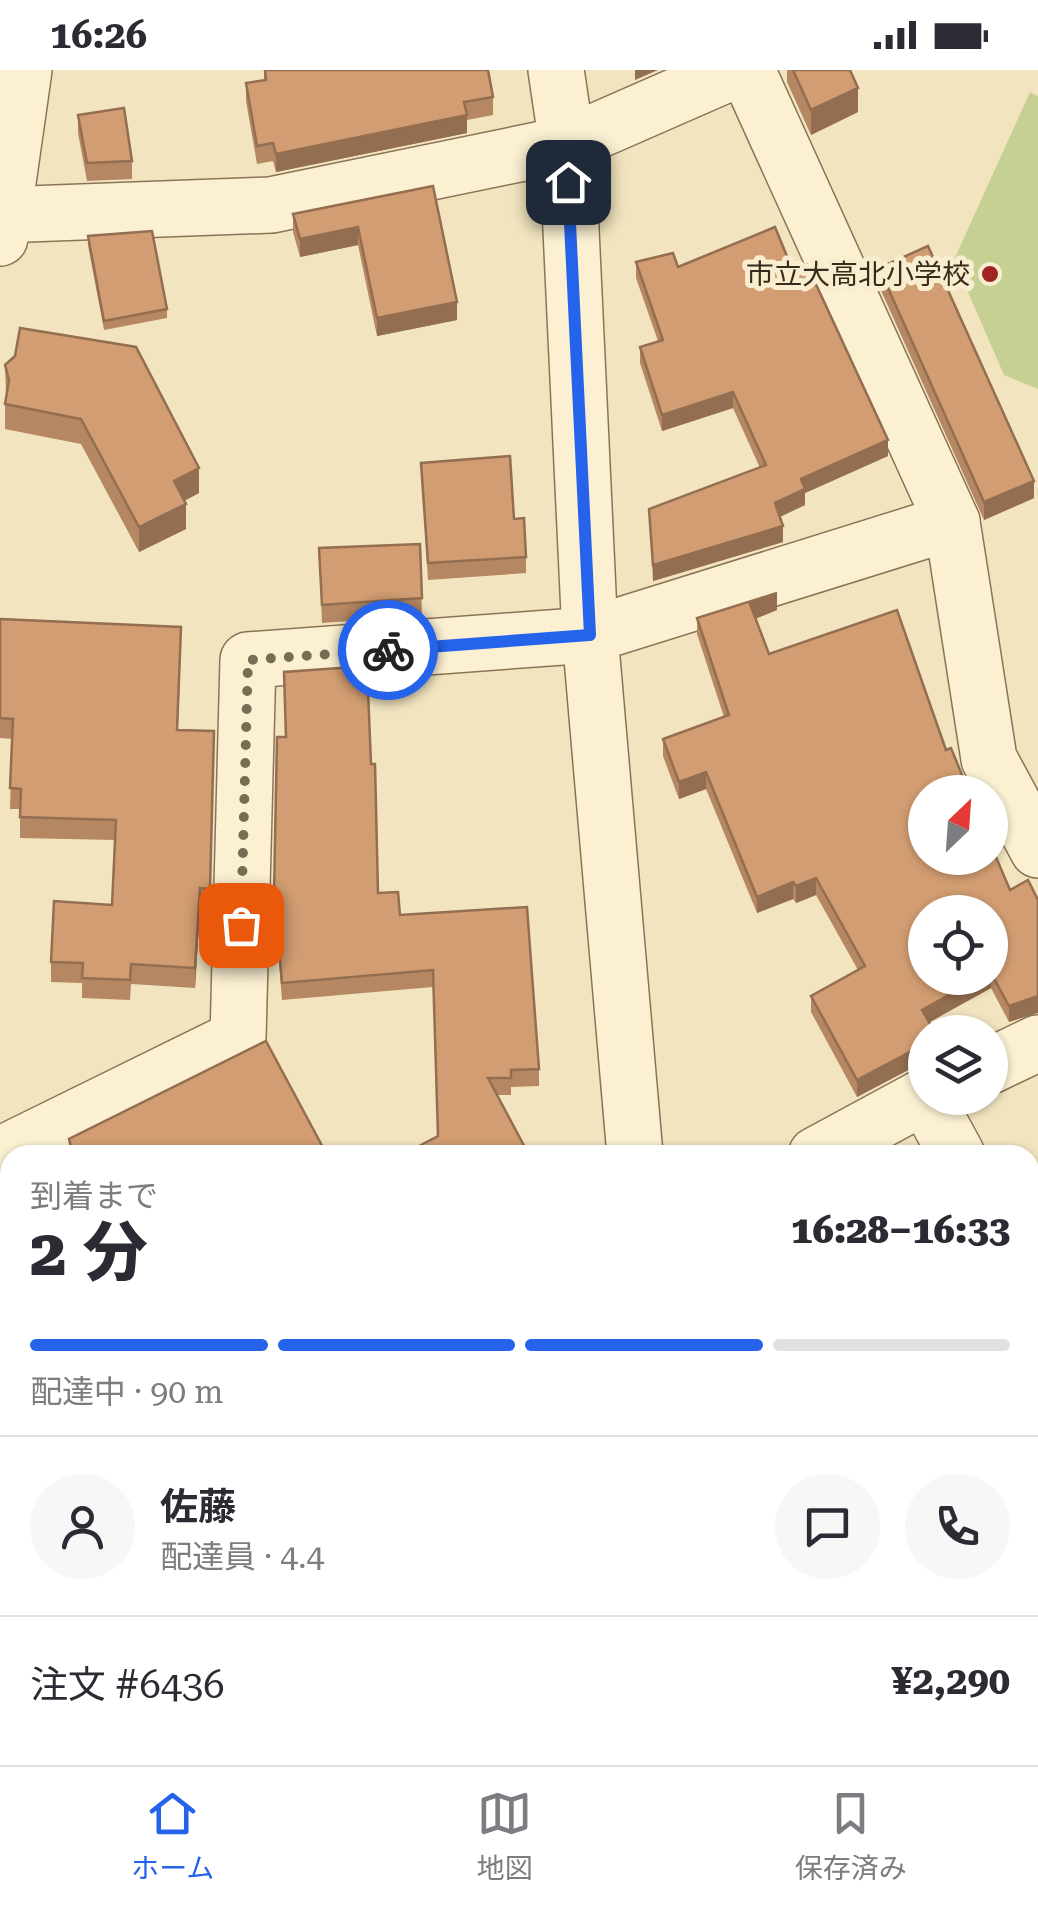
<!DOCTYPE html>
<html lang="ja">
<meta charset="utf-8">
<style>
body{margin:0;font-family:"Roboto Serif","Noto Sans JP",serif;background:#f7f7f7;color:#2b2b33;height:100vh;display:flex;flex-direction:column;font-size:38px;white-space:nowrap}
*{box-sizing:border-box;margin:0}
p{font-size:32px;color:#7c7c81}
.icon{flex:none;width:55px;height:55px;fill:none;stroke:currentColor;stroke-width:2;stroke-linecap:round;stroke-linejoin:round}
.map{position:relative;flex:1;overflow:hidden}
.sheet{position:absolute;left:0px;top:1075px;width:1040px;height:620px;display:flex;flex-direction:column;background:#fff;border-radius:30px 30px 0 0;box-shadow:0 2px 8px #0004}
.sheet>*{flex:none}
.needle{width:65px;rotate:25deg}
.tools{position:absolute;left:908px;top:705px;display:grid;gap:20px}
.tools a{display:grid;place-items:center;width:100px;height:100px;border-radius:50%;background:#fff;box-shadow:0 2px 8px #0004;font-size:50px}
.pin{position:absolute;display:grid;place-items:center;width:85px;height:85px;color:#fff;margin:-42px;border-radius:20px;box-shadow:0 5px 15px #0006}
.courier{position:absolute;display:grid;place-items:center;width:100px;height:100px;margin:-50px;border:8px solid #2563eb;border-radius:50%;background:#fff;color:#222;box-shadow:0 2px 12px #0007}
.headline em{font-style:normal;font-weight:800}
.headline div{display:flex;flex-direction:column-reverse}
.headline{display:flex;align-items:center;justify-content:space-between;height:170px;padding:0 30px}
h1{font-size:65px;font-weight:800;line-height:75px}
.bar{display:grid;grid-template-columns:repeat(4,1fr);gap:15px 10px;align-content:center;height:120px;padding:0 30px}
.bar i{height:12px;border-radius:8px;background:#e1e1e2}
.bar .on{background:#2563eb}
.bar p{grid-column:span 4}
.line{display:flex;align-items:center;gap:25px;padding:0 30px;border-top:2px solid #e1e1e2}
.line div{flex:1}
.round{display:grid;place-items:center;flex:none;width:105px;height:105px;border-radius:52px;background:#f7f7f7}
.status{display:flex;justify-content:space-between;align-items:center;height:70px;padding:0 50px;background:#fff;direction:ltr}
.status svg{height:28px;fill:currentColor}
.menu{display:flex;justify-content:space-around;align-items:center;height:140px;border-top:2px solid #e1e1e2;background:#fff;font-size:28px;color:#7c7c81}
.menu a{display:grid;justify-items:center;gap:5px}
.menu .on{color:#2563eb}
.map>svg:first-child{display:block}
.green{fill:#c6d092}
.water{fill:#a2c2ba;stroke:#699188;stroke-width:2.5}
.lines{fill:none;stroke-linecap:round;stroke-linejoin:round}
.minor-casing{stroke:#8b7456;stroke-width:58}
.minor{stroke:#fbf0d2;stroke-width:55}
.wall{fill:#b58762}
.shaded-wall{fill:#936e50}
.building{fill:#d29d72;stroke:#936e50;stroke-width:2.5}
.done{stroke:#796c55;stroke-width:10;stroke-dasharray:0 18}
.route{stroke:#2563eb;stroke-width:12}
.poi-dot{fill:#9e2521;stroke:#f8edcf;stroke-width:4}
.labels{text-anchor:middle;stroke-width:10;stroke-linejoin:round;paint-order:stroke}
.poi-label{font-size:28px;fill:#392b1c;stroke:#f8edcf;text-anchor:end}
</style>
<div class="status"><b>16:26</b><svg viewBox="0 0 49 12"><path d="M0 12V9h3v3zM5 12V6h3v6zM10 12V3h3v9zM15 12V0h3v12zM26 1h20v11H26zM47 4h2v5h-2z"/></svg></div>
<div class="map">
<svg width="1038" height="1695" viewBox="0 0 1038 1695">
<rect width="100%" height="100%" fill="#f1e4bf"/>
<!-- green -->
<path class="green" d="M 1030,22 L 1038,26 L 1038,319 L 1004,305 L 954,190 Z"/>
<!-- water -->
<path class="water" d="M 0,1500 L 10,1547 L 10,1685 L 64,1685 L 68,1695 L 0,1695 Z"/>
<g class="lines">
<!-- minor casing -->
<g class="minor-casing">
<g id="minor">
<path d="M 556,0 L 567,74 L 590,565 L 635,1085"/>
<path d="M 747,0 L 952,452 L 989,689 L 1038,780"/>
<path d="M 0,145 L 271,135 L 567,74 L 736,0"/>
<path d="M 0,168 L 24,0"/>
<path d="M 990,996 L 1038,973"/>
<path d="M 926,1028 L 957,1085"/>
<path d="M 0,1085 L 238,968 L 248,590 L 590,565 L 952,452"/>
<path d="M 816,1085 L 925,1026"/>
<path d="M 0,1189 L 10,1300"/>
<path d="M 1030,1223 L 1038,1238"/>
<path d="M 0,1520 L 10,1515"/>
<path d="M 1030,1620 L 1038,1616"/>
<path d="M 109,1685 L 112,1695"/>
<path d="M 835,1685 L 840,1695"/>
<path d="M 595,1695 L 614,1685"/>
<path d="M 892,1695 L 910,1685"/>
</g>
</g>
<!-- minor -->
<use href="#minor" class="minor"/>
</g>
<!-- wall -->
<g class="wall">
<path d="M 264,0 L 493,27 L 493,45 L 467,50 L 467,63 L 276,102 L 273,91 L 257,94 L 246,31 L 246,13 L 264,10 Z"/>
<path d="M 787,0 L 850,0 L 858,42 L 811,65 L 787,12 Z"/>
<path d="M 78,45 L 132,91 L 132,109 L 87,111 L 78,63 Z"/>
<path d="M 433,116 L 457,250 L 377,266 L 358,175 L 300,187 L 293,162 L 293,144 Z"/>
<path d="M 88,166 L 167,239 L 167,248 L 104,260 L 88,175 Z"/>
<path d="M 636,192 L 678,197 L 793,201 L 888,386 L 805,423 L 805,435 L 780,447 L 783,472 L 653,511 L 649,439 L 760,398 L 733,338 L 662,361 L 640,293 L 640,277 L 658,271 L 636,208 Z"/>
<path d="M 879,198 L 1034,428 L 984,450 L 879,216 Z"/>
<path d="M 5,295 L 199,423 L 184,431 L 186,459 L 139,482 L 81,374 L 5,359 L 5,334 L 6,324 Z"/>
<path d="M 421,393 L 514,449 L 526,487 L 526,503 L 428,510 Z"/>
<path d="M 420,474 L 422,546 L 322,553 L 319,478 Z"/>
<path d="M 777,540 L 755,549 L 769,584 L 946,680 L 1010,820 L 1009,952 L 991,918 L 930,952 L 925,962 L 925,993 L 910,999 L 857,1027 L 811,942 L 811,926 L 858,900 L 816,825 L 796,833 L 793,829 L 757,843 L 706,719 L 679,729 L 663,686 L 663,669 L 724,647 L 697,564 L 697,548 Z"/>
<path d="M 0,549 L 181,577 L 178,660 L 214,661 L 210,839 L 200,838 L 195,918 L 131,914 L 130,930 L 82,928 L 82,913 L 51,912 L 51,892 L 112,835 L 115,770 L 20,768 L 20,739 L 10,739 L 12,669 L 0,668 Z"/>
<path d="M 378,823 L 539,999 L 539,1016 L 511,1017 L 511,1025 L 497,1025 L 438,1066 L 433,917 L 282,930 L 274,825 Z"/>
<path d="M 1038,1394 L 1038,1537 L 1030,1523 L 1030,1398 Z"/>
<path d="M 197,1685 L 231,1685 L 212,1695 L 202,1695 Z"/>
</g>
<!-- shaded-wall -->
<g class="shaded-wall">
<path d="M 635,0 L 658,0 L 635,10 Z"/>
<path d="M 858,18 L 858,42 L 811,65 L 811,40 Z"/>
<path d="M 467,45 L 467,63 L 276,102 L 276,84 Z"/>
<path d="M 358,157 L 358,175 L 300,187 L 300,169 Z"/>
<path d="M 457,232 L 457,250 L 377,266 L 377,248 Z"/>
<path d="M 733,322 L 733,338 L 662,361 L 662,345 Z"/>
<path d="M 888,370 L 888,386 L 805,423 L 805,435 L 775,449 L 775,433 L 801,409 Z"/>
<path d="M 199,398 L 199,423 L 174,436 L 174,411 Z"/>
<path d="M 1034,411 L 1034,428 L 984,450 L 984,432 Z"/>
<path d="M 186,434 L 186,459 L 139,482 L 139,457 Z"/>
<path d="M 783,456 L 783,472 L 653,511 L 653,495 Z"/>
<path d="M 777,523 L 777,540 L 750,551 L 750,534 Z"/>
<path d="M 706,702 L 706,719 L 679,729 L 679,712 Z"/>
<path d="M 816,808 L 816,825 L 796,833 L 796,816 Z"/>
<path d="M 793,812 L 793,829 L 757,843 L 757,827 Z"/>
<path d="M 200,818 L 200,838 L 195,918 L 195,898 Z"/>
<path d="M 990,901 L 991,918 L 922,956 L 922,940 L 979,908 L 990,908 Z"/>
<path d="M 1038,926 L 1038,943 L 1009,952 L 1009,936 Z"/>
<path d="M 925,976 L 925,993 L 910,999 L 857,1027 L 857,1010 L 910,982 Z"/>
<path d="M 205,1685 L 231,1685 L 212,1695 L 205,1695 Z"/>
</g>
<!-- building -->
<g class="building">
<path d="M 265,0 L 488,0 L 493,27 L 464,32 L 467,45 L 276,84 L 273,73 L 257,76 L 246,13 L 266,10 Z"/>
<path d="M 793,0 L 850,0 L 858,18 L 811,40 Z"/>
<path d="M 124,38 L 132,91 L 87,93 L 78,45 Z"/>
<path d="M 433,116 L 457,232 L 377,248 L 358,157 L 300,169 L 293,144 Z"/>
<path d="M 775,157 L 793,201 L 807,195 L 888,370 L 801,409 L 805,419 L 775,433 L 783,456 L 653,495 L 649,439 L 766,395 L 733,322 L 662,345 L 640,277 L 663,270 L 636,192 L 673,183 L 678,197 Z"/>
<path d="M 152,161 L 167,239 L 104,251 L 88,166 Z"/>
<path d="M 928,176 L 1034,411 L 984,432 L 879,198 Z"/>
<path d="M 20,258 L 136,277 L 199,398 L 174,411 L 186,434 L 139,457 L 81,349 L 5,334 L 9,310 L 5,295 L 15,286 Z"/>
<path d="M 510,386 L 514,449 L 524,448 L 526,487 L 428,493 L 421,393 Z"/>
<path d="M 420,474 L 422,528 L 322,535 L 319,478 Z"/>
<path d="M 777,523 L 750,534 L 769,584 L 897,540 L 946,680 L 951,678 L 969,722 L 925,722 L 925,788 L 990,788 L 990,773 L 1010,820 L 1028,810 L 1038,830 L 1038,926 L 1009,936 L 990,901 L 990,842 L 925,842 L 925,908 L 979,908 L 922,940 L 935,962 L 925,962 L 925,976 L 910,982 L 857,1010 L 811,926 L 865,896 L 816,808 L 796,816 L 793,812 L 757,827 L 706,702 L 679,712 L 663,669 L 729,645 L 697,548 Z"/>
<path d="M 0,549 L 181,557 L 177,660 L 214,661 L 210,819 L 200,818 L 195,898 L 131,894 L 130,910 L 82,908 L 83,893 L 51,892 L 54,831 L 112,835 L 116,750 L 20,747 L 21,719 L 10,718 L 13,649 L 0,648 Z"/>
<path d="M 367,596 L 371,694 L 375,694 L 378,823 L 398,822 L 400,845 L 527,837 L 539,999 L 511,1000 L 511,1008 L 488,1008 L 529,1085 L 402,1085 L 438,1066 L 433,900 L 282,913 L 274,825 L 277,667 L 286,667 L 284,602 Z"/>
<path d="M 266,971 L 327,1085 L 73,1085 L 69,1069 Z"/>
<path d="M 860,1079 L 864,1085 L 849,1085 Z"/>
<path d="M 1038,1394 L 1038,1519 L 1030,1505 L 1030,1398 Z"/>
<path d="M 279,1685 L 567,1685 L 575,1695 L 280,1695 Z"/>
<path d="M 632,1685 L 642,1685 L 647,1695 L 617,1695 Z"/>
</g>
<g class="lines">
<!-- done -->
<path class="done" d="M 241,855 L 248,590 L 388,580"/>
<!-- route -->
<path class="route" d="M 388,580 L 590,565 L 568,112"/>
</g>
<!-- markers -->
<circle class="poi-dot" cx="990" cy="204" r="10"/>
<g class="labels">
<!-- poi labels -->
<g class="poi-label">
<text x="970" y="214">市立大高北小学校</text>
</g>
</g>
</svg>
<div class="tools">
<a><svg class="needle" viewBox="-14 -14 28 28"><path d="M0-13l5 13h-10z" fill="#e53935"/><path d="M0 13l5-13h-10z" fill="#7c7c81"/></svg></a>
<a><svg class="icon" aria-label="locate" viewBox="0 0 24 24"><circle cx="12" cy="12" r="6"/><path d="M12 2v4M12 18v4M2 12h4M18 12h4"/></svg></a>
<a><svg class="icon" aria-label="layers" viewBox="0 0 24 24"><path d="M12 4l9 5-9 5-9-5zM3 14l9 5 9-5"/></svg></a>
</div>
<div class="pin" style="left:241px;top:855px;background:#ea580c"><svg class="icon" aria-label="bag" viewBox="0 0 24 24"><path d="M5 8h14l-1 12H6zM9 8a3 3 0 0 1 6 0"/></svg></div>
<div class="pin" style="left:568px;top:112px;background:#1f2937"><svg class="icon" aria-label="home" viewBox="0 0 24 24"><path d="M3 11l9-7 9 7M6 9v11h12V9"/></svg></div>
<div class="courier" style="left:388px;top:580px"><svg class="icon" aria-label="bike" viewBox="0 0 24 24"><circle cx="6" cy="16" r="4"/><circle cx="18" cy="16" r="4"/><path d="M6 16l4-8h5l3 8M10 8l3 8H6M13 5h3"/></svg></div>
<section class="sheet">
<div class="headline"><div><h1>2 分</h1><p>到着まで</p></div><em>16:28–16:33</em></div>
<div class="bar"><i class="on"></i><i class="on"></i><i class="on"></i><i></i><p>配達中 · 90 m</p></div>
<div class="line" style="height:180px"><a class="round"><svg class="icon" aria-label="person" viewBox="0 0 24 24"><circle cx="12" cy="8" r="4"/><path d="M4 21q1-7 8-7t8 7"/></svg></a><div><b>佐藤</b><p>配達員 · 4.4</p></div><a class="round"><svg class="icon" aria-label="chat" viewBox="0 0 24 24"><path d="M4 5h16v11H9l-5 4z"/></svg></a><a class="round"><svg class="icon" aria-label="phone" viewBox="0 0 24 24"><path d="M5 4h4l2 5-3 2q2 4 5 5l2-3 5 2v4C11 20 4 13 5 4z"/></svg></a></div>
<div class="line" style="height:130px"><div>注文 #6436</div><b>¥2,290</b></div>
</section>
</div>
<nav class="menu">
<a class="on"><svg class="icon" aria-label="home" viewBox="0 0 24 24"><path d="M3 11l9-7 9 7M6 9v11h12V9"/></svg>ホーム</a>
<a><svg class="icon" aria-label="map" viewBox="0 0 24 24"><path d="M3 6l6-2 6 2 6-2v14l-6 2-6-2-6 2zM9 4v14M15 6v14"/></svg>地図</a>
<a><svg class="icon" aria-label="saved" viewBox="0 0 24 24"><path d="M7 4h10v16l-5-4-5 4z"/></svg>保存済み</a>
</nav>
